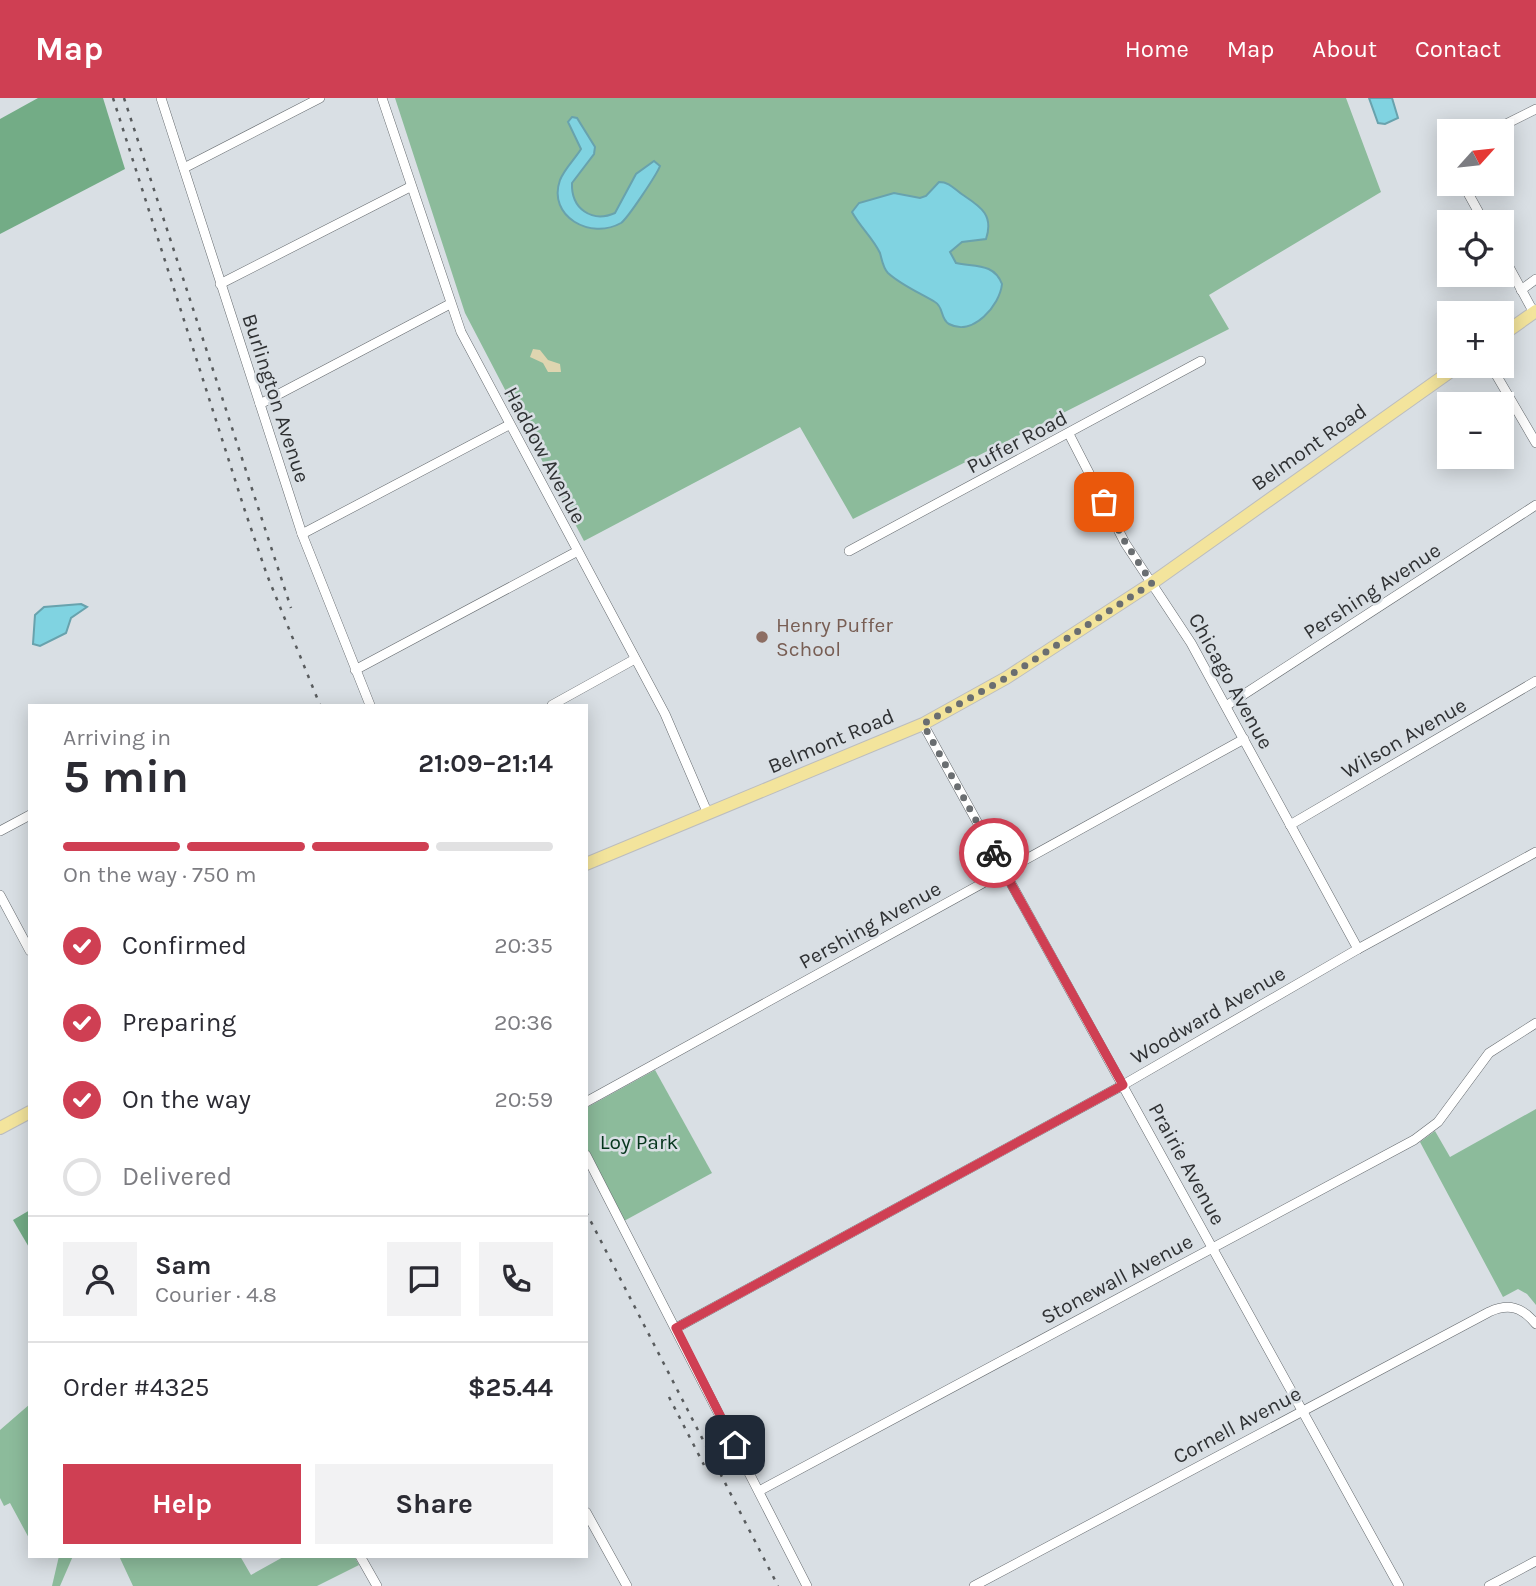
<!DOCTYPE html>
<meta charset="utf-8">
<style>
body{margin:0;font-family:Karla,sans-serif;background:#f2f2f3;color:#2b2b33;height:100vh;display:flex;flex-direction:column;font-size:26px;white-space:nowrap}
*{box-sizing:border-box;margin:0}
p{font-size:23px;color:#7c7c81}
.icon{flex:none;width:38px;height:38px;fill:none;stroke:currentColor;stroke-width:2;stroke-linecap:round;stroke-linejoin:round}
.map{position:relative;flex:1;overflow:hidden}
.details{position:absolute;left:28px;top:606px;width:560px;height:854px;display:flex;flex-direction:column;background:#fff;border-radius:0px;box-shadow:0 4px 18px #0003}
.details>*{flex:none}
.needle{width:46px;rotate:63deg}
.buttons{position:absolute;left:1437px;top:21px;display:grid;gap:14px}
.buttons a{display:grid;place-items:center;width:77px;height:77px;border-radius:0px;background:#fff;box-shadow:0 4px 18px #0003;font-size:35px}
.pin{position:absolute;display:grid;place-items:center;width:60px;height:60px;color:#fff;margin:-30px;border-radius:14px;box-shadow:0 4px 10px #0006}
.courier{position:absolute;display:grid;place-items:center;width:70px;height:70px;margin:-35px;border:5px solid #cf3f53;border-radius:50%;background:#fff;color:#222;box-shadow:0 2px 9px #0007}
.headline em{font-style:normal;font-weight:700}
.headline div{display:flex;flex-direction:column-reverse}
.headline{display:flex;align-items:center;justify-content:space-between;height:119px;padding:0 35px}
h1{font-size:46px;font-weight:700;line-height:52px}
.bar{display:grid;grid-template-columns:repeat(4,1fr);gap:10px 7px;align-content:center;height:84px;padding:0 35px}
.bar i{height:9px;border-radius:5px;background:#e1e1e2}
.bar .selected{background:#cf3f53}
.bar p{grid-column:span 4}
.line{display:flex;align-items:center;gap:18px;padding:0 35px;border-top:2px solid #e1e1e2}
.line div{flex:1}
.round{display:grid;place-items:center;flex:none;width:74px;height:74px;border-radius:0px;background:#f2f2f3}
ol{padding:0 35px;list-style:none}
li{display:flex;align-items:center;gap:21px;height:77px}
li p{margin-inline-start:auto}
li .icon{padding:7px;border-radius:50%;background:#cf3f53;color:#fff;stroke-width:4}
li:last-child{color:#7c7c81}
li i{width:38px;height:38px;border:4px solid #e1e1e2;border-radius:50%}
.button{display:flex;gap:14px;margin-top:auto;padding:14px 35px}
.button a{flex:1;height:80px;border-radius:0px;background:#cf3f53;color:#fff;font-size:28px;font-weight:700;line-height:80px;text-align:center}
.button a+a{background:#f2f2f3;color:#2b2b33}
header{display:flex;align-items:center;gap:42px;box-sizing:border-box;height:98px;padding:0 35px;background:#cf3f53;color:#fff}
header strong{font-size:33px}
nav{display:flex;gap:38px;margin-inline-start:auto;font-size:24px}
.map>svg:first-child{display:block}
.green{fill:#8cbb9b}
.forest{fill:#73ac86}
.sand{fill:#dfd5b0}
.water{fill:#80d3e1;stroke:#68a2ad;stroke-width:2}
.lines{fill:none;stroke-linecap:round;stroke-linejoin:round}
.minor-casing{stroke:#64696d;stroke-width:10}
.major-casing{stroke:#bcbdbe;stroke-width:14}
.minor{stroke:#fff;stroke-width:9}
.major{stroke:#f3e49c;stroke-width:12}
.rail{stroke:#595c5e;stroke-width:2.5;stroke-dasharray:3.5 7;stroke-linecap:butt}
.done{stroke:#6a6e71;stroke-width:7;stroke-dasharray:0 12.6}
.route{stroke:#cf3f53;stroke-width:9}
.education-dot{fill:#8d6e63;stroke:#d9dfe4;stroke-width:2.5}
.labels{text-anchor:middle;stroke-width:5;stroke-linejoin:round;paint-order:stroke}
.street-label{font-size:21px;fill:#2f3133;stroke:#d9dfe4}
.education-label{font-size:21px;fill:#785e54;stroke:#d9dfe4;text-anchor:start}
.park-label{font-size:21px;fill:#05351c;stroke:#d9dfe4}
</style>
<header>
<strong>Map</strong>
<nav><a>Home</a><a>Map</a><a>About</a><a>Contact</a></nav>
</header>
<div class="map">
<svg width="1536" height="1488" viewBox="0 0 1536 1488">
<rect width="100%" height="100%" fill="#d9dfe4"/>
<!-- green -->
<g class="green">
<path d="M 395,0 L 1346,0 L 1381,94 L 1209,197 L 1229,231 L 853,421 L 800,329 L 584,443 L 465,215 Z"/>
<path d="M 655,972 L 712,1075 L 624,1123 L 586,1049 L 586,1010 Z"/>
<path d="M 1536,1011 L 1536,1207 L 1527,1196 L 1518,1191 L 1503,1199 L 1420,1044 L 1435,1033 L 1450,1059 Z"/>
<path d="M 30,1306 L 30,1442 L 10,1405 L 4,1408 L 0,1400 L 0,1332 Z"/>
<path d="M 59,1458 L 73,1458 L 60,1488 L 52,1488 Z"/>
<path d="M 119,1458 L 240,1458 L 251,1477 L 285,1458 L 354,1458 L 359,1467 L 317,1488 L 133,1488 Z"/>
</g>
<!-- forest -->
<g class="forest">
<path d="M 38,0 L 103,0 L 125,71 L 0,136 L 0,21 Z"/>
<path d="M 30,1112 L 30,1151 L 13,1122 Z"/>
</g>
<!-- sand -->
<path class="sand" d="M 533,251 L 540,252 L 548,262 L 560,266 L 561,274 L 548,274 L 543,265 L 530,259 Z"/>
<!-- water -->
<g class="water">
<path d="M 1369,0 L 1392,0 L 1398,20 L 1385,26 L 1378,25 Z"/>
<path d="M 572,19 L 577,20 L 595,49 L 594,56 L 572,85 C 571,111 592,125 615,115 L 636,76 L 654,63 L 660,68 C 657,76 628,120 621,125 C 591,142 547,119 560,82 C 565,70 575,61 581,51 L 568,24 Z"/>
<path d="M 939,84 C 950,84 954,91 963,97 C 981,109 994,117 986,141 L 962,144 L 950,154 L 956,165 C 975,169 994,165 1002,186 C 1000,207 973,239 949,226 C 940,221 944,209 935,204 C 920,195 901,187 888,175 C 883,170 882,162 880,155 C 873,140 860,129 852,114 L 859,105 L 894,95 L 920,100 L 926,98 Z"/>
<path d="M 81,506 L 87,509 L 71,520 L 66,535 L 40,548 L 33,546 L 35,517 L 44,509 Z"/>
</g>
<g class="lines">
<!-- minor casing -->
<g class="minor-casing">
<g id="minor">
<path d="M 161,0 L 302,436 L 370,607"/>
<path d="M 382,0 L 461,234 L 665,616 L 708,716"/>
<path d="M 1492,33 L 1536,11"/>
<path d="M 184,70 L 320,0"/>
<path d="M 1463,86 L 1484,124"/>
<path d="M 1502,156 L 1534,215"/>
<path d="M 220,186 L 410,89"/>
<path d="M 1521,192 L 1536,181"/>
<path d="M 1491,268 L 1536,345"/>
<path d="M 260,306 L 450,206"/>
<path d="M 1069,336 L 1125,445 L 1191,545 L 1358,851"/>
<path d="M 302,436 L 509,327"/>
<path d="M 849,453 L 1201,263"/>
<path d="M 355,572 L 576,454"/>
<path d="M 552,607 L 635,561"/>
<path d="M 1226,608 L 1536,407"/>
<path d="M 923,626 L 1399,1488"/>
<path d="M 1290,727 L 1536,583"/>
<path d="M 0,733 L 30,717"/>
<path d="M 0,797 L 30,853"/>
<path d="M 586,1004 L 1244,641"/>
<path d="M 586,1057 L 807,1488"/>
<path d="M 676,1230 L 1123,987 L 1358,851 L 1536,754"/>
<path d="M 759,1393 L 1414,1042 L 1438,1024 L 1489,955 L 1536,925"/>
<path d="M 586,1414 L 627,1488"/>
<path d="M 360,1458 L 377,1488"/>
<path d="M 974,1488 L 1489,1214 C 1509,1205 1522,1209 1536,1226"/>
<path d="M 1489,1488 L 1536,1463"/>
</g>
</g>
<!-- major casing -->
<g class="major-casing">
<g id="major">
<path d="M 1502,237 L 1536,213"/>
<path d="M 586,766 L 923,626 L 1006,580 L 1152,485 L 1458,268"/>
<path d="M 0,1030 L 30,1014"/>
</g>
</g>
<!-- minor -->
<use href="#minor" class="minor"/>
<!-- major -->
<use href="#major" class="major"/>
<!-- rail -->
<g class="rail">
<path d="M 113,0 L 245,413 L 267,477 L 320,607"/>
<path d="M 124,0 L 291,510"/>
<path d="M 586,1114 L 778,1488"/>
<path d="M 669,1299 L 704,1367"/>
</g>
</g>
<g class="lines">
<!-- done -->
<path class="done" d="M 994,755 L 923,626 L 1006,580 L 1152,485 L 1125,444 L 1104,404"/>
<!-- route -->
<path class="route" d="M 735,1347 L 676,1230 L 1123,987 L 994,755"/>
</g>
<!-- markers -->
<circle class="education-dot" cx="762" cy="539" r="7"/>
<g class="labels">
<!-- street labels -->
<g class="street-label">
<text transform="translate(276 300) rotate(72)" y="7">Burlington Avenue</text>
<text transform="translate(1017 344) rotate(-28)" y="7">Puffer Road</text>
<text transform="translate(1309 349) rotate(-35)" y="7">Belmont Road</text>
<text transform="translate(545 357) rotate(62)" y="7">Haddow Avenue</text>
<text transform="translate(1372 493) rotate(-33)" y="7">Pershing Avenue</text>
<text transform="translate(1231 583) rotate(61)" y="7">Chicago Avenue</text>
<text transform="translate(1404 640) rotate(-30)" y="7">Wilson Avenue</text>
<text transform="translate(831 643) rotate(-23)" y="7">Belmont Road</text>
<text transform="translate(870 827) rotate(-29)" y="7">Pershing Avenue</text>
<text transform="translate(1208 917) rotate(-30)" y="7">Woodward Avenue</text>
<text transform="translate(1187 1066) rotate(61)" y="7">Prairie Avenue</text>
<text transform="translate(1117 1181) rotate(-28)" y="7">Stonewall Avenue</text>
<text transform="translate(1237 1327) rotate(-28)" y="7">Cornell Avenue</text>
</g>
<!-- education labels -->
<g class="education-label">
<text x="776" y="534">Henry Puffer<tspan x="776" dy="24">School</tspan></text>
</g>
<!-- park labels -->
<g class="park-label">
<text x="639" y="1051">Loy Park</text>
</g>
</g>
</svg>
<div class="buttons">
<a><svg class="needle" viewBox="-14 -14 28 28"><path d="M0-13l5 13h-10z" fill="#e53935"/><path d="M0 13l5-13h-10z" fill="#7c7c81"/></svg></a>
<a><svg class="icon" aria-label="locate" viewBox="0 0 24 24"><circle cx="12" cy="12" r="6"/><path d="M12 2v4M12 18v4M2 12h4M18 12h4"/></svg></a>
<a>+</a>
<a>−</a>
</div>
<div class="pin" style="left:1104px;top:404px;background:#ea580c"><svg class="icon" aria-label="bag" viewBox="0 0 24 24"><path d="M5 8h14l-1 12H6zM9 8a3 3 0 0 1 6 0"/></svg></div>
<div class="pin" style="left:735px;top:1347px;background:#1f2937"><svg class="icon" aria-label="home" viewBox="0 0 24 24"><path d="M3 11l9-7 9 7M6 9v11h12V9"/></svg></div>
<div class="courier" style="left:994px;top:755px"><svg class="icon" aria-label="bike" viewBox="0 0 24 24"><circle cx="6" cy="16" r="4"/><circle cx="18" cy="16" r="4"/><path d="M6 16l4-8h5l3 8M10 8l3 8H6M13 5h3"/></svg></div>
<section class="details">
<div class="headline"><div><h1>5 min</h1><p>Arriving in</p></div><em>21:09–21:14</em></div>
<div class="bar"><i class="selected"></i><i class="selected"></i><i class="selected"></i><i></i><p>On the way · 750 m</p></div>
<ol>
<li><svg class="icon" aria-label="check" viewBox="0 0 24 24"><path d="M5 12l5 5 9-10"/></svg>Confirmed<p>20:35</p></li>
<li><svg class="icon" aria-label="check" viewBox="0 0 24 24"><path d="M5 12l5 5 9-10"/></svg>Preparing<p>20:36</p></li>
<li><svg class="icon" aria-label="check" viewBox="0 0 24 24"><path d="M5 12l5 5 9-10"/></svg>On the way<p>20:59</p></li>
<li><i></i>Delivered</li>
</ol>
<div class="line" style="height:126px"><a class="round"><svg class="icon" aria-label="person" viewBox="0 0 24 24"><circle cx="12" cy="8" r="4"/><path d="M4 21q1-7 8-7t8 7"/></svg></a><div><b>Sam</b><p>Courier · 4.8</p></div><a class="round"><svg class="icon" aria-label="chat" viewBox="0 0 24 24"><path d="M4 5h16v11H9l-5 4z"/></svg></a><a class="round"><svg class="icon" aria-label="phone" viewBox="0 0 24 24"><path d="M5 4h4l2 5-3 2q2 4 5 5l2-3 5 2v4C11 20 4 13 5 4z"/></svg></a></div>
<div class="line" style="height:91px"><div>Order #4325</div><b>$25.44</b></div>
<div class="button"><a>Help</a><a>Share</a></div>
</section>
</div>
